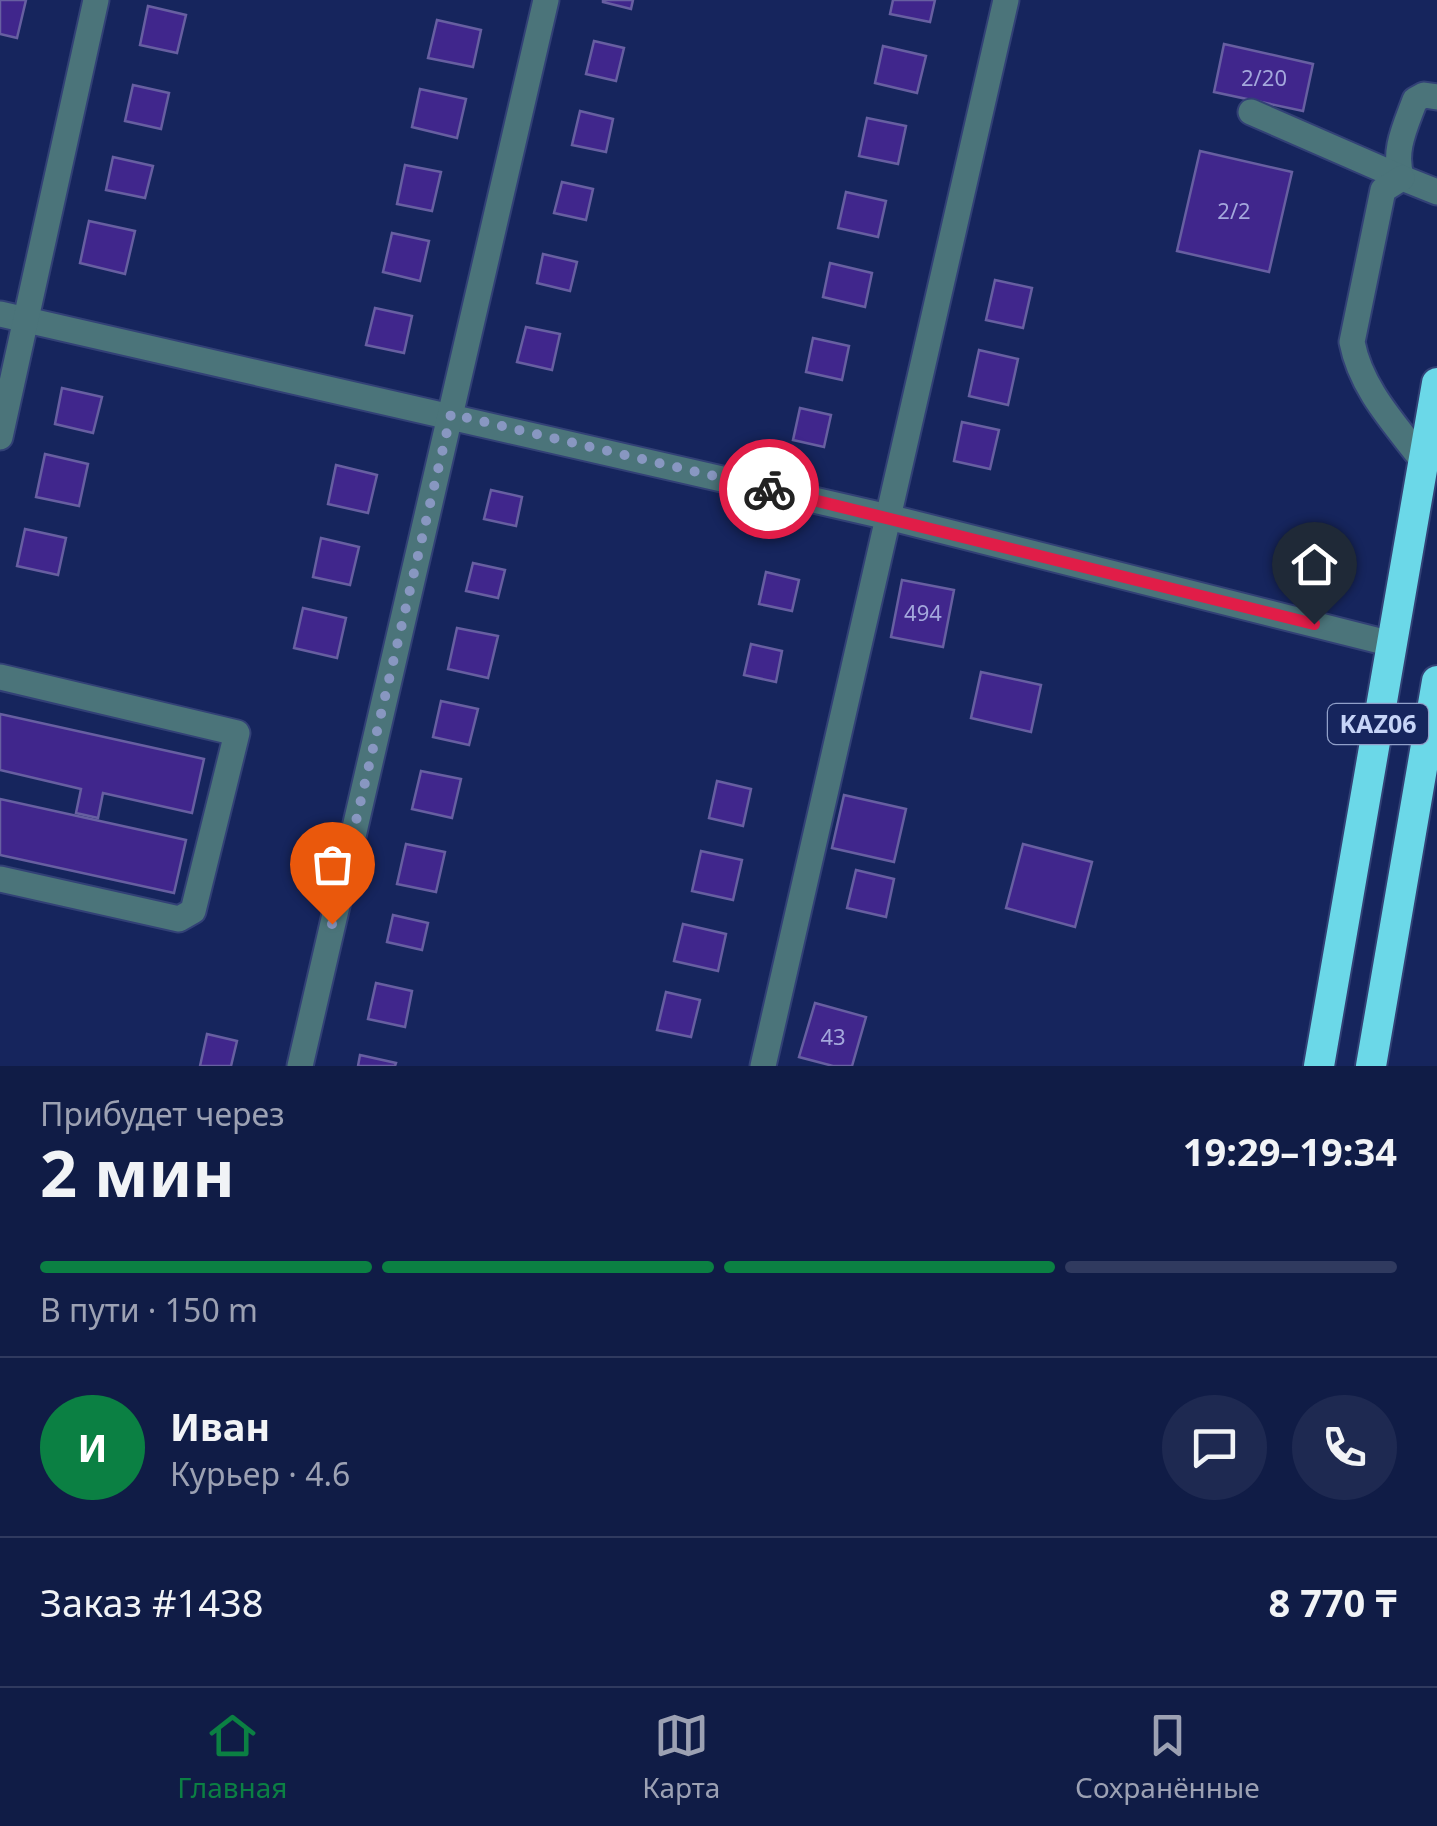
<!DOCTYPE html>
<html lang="ru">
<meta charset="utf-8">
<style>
body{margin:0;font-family:"Noto Sans",sans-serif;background:#1e2951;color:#f1f3f6;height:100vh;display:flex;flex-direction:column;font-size:38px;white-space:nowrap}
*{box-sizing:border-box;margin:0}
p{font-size:32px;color:#9ca1b3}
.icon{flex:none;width:55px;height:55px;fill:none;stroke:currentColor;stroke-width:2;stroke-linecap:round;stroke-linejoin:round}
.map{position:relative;height:1066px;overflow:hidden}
.panel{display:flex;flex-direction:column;background:#101c46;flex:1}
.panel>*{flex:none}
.pin{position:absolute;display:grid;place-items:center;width:85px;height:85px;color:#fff;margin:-102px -42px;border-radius:50% 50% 50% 0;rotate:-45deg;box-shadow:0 0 10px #0007}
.pin .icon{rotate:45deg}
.courier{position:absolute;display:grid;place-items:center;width:100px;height:100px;margin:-50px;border:8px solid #e11d48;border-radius:50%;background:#fff;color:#222;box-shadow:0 2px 12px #0007}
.summary em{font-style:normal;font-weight:700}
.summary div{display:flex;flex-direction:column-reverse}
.summary{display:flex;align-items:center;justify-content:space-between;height:170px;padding:0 40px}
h1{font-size:65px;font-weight:700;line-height:75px}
.bar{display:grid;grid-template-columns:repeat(4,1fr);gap:15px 10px;align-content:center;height:120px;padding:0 40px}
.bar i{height:12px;border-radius:8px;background:#303a5f}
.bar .on{background:#0b8043}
.bar p{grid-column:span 4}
.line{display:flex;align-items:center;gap:25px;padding:0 40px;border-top:2px solid #303a5f}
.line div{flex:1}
.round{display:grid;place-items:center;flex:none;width:105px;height:105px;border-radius:52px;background:#1e2951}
.dock{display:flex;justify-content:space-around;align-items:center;height:140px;border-top:2px solid #303a5f;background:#101c46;font-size:28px;color:#9ca1b3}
.dock a{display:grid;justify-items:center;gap:5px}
.dock .on{color:#0b8043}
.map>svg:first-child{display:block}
.building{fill:#40268c;stroke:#675fa1;stroke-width:2.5}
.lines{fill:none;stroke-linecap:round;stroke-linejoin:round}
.minor-casing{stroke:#324176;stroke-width:29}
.highway-casing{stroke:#324176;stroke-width:34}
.minor{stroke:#4b747a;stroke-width:25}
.highway{stroke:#6bd8e8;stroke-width:30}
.done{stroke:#8897c1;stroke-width:10;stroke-dasharray:0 18}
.route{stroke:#e11d48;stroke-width:12}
.labels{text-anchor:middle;stroke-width:8;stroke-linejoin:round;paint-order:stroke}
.number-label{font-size:22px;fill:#a4a8dc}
.shield{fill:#16255d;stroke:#91a0c9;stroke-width:2.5}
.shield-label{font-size:25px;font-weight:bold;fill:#c6d4f7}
</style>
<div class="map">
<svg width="1437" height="1066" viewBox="0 0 1437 1066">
<rect width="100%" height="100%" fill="#16255d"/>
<!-- building -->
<g class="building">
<path d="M 0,0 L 26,0 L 17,38 L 0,34 Z"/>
<path d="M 603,0 L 633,0 L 631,9 L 603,2 Z"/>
<path d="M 893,0 L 935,0 L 930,22 L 890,14 Z"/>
<path d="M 148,6 L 186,15 L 177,53 L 140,45 Z"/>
<path d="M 437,20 L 481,30 L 473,67 L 428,58 Z"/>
<path d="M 594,41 L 624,48 L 616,81 L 586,74 Z"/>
<path d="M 1224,44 L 1313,64 L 1303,111 L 1214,92 Z"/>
<path d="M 883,46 L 926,56 L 917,93 L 875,83 Z"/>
<path d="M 133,85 L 169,93 L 161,129 L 125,121 Z"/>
<path d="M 420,89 L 466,99 L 457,138 L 412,127 Z"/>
<path d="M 580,111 L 613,119 L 606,152 L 572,145 Z"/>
<path d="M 867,118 L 906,126 L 898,164 L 859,156 Z"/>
<path d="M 1200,151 L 1292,172 L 1269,272 L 1177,251 Z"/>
<path d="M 113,157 L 153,166 L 145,198 L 106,190 Z"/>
<path d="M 405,165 L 441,172 L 432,211 L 397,204 Z"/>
<path d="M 562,182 L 593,189 L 586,220 L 554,213 Z"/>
<path d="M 846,192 L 886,201 L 878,237 L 838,228 Z"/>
<path d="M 89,221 L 135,231 L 125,274 L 80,263 Z"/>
<path d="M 392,233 L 429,241 L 420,281 L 383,272 Z"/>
<path d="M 543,254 L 577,262 L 570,291 L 537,283 Z"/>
<path d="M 830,263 L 872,273 L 865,307 L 823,297 Z"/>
<path d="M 995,280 L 1032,288 L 1023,328 L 986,320 Z"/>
<path d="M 375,308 L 412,316 L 404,353 L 366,345 Z"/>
<path d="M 526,327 L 560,334 L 552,370 L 517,362 Z"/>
<path d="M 813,338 L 849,346 L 842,380 L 806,372 Z"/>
<path d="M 979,350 L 1018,359 L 1008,405 L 969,396 Z"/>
<path d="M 62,388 L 102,397 L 93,433 L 55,424 Z"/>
<path d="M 800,408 L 831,415 L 824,447 L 793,440 Z"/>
<path d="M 962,422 L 999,430 L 990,469 L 954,461 Z"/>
<path d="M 45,454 L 88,464 L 79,506 L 36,497 Z"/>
<path d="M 336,465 L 377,475 L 368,513 L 328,504 Z"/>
<path d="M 491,490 L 522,497 L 516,526 L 484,519 Z"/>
<path d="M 25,529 L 66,538 L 58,575 L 17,566 Z"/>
<path d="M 321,538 L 359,547 L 350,585 L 313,577 Z"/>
<path d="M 473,563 L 505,570 L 498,598 L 466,591 Z"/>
<path d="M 766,572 L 799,580 L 792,611 L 759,604 Z"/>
<path d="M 902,580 L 954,590 L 943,647 L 891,637 Z"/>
<path d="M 303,608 L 346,618 L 337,658 L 294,648 Z"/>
<path d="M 457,628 L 498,636 L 488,678 L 448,669 Z"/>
<path d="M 751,644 L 782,651 L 776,682 L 744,675 Z"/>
<path d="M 981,672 L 1041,685 L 1031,732 L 971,718 Z"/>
<path d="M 441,701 L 478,709 L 469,745 L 433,737 Z"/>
<path d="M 0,714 L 204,759 L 192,813 L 103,793 L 98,818 L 76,813 L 81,789 L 0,770 Z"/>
<path d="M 421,771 L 461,779 L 452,818 L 412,809 Z"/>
<path d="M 717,781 L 751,789 L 743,826 L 709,818 Z"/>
<path d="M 844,795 L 906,809 L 894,862 L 832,848 Z"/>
<path d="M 0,799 L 186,840 L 174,893 L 0,855 Z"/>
<path d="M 406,844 L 445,852 L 436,892 L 397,884 Z"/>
<path d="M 1023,844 L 1092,862 L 1075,927 L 1006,908 Z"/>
<path d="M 701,851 L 742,860 L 733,900 L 692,891 Z"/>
<path d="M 856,870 L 894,879 L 886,917 L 847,908 Z"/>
<path d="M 393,915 L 428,923 L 422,950 L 387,942 Z"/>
<path d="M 683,924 L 726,934 L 718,971 L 674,961 Z"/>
<path d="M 376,983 L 412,991 L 405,1027 L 368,1019 Z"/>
<path d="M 666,992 L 700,1000 L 691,1037 L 657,1030 Z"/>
<path d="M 815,1003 L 866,1017 L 852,1066 L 833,1066 L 799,1057 Z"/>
<path d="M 207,1034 L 237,1041 L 231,1066 L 200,1066 Z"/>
<path d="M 360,1055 L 396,1063 L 395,1066 L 358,1066 Z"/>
</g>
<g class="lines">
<!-- minor casing -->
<g class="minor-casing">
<g id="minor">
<path d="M 1437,97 L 1424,95 L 1415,100 C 1406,125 1392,152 1402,178 L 1437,192"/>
<path d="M 1251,112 L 1402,178"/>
<path d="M 1402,178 L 1383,190 L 1352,342 C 1361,389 1395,424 1423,461"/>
<path d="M 0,314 L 888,517 L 1392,644"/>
<path d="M 0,437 L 96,0"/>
<path d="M 0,677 L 237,733 L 193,911 L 179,919 L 0,879"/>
<path d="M 300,1066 L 546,0"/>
<path d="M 763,1066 L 1006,0"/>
</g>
</g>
<!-- highway casing -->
<g class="highway-casing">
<g id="highway">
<path d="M 1319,1066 L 1437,383"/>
<path d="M 1371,1066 L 1437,681"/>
</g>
</g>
<!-- minor -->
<use href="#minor" class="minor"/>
<!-- highway -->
<use href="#highway" class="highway"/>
</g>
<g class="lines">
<!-- done -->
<path class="done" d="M 332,924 L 451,414 L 769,489"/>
<!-- route -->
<path class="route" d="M 769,489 L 1314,624"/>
</g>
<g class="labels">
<!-- number labels -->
<g class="number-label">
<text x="1264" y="86">2/20</text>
<text x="1234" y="219">2/2</text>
<text x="923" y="621">494</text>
<text x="833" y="1045">43</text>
</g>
<!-- shield labels -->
<rect class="shield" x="1328" y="704" width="100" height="40" rx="8"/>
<g class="shield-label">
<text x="1378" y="733">KАZ06</text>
</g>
</g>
</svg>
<div class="pin" style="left:332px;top:924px;background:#ea580c"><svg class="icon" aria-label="bag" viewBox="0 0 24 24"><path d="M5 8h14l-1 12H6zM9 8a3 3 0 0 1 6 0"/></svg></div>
<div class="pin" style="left:1314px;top:624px;background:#1f2937"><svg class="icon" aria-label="home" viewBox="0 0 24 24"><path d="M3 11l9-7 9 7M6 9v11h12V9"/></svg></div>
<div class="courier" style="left:769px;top:489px"><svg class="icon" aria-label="bike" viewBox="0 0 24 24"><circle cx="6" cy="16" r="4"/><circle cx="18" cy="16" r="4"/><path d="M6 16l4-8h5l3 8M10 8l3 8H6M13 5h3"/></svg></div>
</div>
<section class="panel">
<div class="summary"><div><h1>2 мин</h1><p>Прибудет через</p></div><em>19:29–19:34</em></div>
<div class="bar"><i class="on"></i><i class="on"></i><i class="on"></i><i></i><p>В пути · 150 m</p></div>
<div class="line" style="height:180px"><b class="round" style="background:#0b8043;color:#fff">И</b><div><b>Иван</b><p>Курьер · 4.6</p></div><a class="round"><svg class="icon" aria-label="chat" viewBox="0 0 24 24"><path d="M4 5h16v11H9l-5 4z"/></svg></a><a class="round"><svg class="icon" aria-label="phone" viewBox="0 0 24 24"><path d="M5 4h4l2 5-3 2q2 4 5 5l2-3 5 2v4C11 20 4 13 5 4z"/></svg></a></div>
<div class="line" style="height:130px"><div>Заказ #1438</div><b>8 770 ₸</b></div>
</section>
<nav class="dock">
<a class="on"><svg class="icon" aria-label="home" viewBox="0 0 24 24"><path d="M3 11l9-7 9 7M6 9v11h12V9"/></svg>Главная</a>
<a><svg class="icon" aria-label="map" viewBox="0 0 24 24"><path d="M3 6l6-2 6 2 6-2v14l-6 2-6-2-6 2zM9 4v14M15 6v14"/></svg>Карта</a>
<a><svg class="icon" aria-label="saved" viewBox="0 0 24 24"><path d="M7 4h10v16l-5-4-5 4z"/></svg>Сохранённые</a>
</nav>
